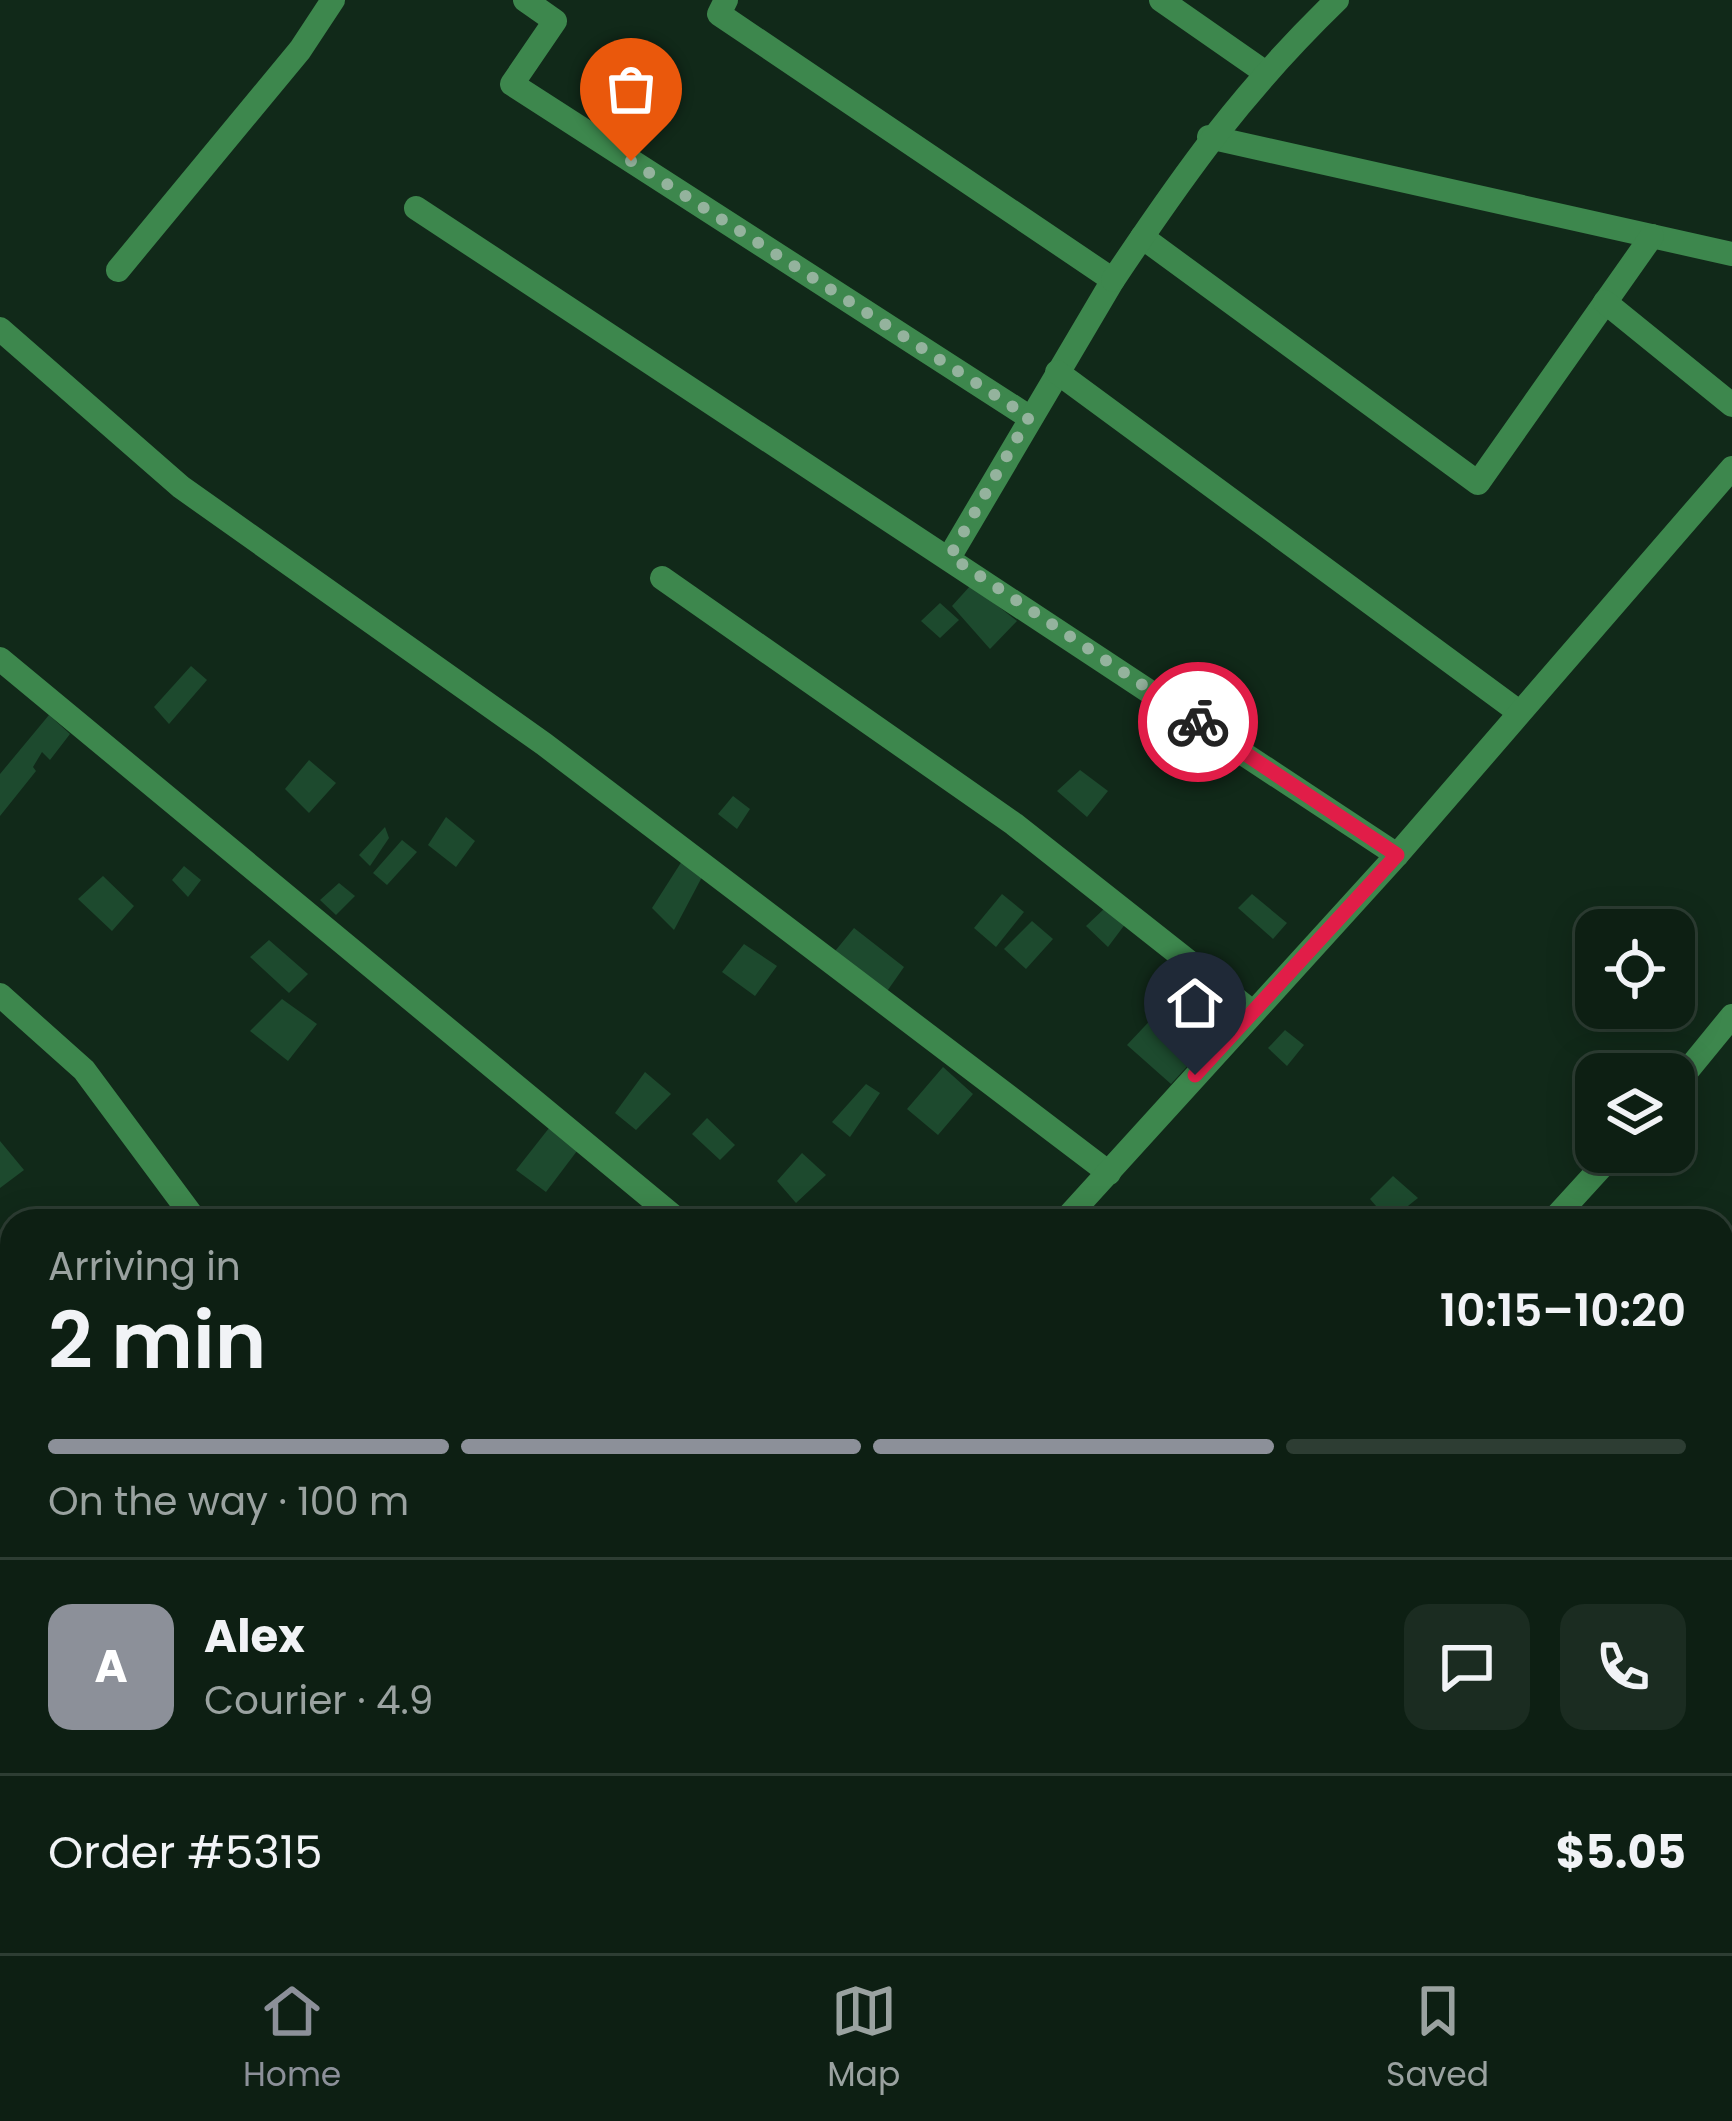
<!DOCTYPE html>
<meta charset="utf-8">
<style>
body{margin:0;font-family:Poppins,sans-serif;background:#1b2c21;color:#f1f3f6;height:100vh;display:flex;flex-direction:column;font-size:45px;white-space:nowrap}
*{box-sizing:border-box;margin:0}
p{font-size:39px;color:#9aa2a0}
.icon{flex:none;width:66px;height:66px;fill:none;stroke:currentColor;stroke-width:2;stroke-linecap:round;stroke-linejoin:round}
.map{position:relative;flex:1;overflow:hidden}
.details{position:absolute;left:0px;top:1209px;width:1734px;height:744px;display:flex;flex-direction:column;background:#0d1f13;border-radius:36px 36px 0 0;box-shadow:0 6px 30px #0003,0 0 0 3px #2d3d33}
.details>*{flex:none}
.tools{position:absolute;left:1575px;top:909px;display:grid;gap:24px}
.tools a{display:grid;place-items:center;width:120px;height:120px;border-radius:24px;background:#0d1f13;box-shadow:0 6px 30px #0003,0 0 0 3px #2d3d33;font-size:60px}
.pin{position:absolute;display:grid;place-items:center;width:102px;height:102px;color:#fff;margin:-123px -51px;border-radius:50% 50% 50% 0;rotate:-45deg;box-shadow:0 0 12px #0007}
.pin .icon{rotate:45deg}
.courier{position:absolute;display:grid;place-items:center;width:120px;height:120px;margin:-60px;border:9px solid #e11d48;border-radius:50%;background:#fff;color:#222;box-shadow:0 3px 15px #0007}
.overview em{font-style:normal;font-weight:600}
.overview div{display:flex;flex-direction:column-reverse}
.overview{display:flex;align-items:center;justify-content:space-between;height:204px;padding:0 48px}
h1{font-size:78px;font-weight:600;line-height:90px}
.bar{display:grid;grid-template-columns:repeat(4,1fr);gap:18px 12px;align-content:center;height:144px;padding:0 48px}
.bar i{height:15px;border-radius:9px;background:#2d3d33}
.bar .current{background:#8c9099}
.bar p{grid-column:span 4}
.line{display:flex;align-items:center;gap:30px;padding:0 48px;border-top:3px solid #2d3d33}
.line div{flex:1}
.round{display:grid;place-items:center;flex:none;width:126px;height:126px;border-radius:24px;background:#1b2c21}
.menu{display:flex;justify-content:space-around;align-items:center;height:168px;border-top:3px solid #2d3d33;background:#0d1f13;font-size:33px;color:#9aa2a0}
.menu a{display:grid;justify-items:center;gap:6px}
.menu .current{color:#8c9099}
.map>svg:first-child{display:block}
.building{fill:#1d4a2e}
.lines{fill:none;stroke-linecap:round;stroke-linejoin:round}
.street{stroke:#3d874d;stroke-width:24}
.done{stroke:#94b39d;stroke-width:12;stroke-dasharray:0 21.6}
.route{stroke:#e11d48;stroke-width:15}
</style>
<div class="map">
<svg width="1732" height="1953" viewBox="0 0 1732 1953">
<rect width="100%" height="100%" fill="#112919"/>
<!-- building -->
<g class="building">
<path d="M 971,585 L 1017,621 L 990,649 L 952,606 Z"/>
<path d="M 940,603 L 959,620 L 940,638 L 921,621 Z"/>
<path d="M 191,666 L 207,680 L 169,724 L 154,707 Z"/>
<path d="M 49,715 L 70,734 L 50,760 L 42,752 L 33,767 L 36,771 L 0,816 L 0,774 Z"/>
<path d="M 309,760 L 336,783 L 309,813 L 285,789 Z"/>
<path d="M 1080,770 L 1108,791 L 1087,817 L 1057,791 Z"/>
<path d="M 733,796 L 750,809 L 737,829 L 718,814 Z"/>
<path d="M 446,817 L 475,841 L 456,867 L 428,845 Z"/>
<path d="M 385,827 L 389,838 L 370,866 L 359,855 Z"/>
<path d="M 402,840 L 417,852 L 387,885 L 373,873 Z"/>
<path d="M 682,861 L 702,877 L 674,930 L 652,908 Z"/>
<path d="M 184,866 L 201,880 L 188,897 L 172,880 Z"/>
<path d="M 103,876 L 134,906 L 112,931 L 78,899 Z"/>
<path d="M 339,883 L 355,896 L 336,915 L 320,900 Z"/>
<path d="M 1002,894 L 1024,912 L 996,947 L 974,928 Z"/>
<path d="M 1252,894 L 1287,923 L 1273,939 L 1238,908 Z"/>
<path d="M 1105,908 L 1126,923 L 1108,947 L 1086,926 Z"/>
<path d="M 1032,921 L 1053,939 L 1026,969 L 1004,949 Z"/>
<path d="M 854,928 L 904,967 L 883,997 L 831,956 Z"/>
<path d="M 269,940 L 308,974 L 289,993 L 250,957 Z"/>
<path d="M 744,944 L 777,966 L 755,996 L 722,972 Z"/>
<path d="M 1192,976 L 1236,1013 L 1171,1084 L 1127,1045 Z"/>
<path d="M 282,999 L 317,1024 L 288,1061 L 250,1031 Z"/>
<path d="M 1285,1030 L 1304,1045 L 1287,1066 L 1268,1048 Z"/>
<path d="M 943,1067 L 973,1094 L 938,1135 L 907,1109 Z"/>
<path d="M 645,1072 L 671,1094 L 636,1130 L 615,1113 Z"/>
<path d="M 866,1084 L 880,1093 L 850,1137 L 832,1122 Z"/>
<path d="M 707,1118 L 735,1145 L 720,1160 L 692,1134 Z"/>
<path d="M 553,1123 L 583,1143 L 546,1192 L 516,1170 Z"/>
<path d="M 0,1141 L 24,1170 L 0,1188 Z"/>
<path d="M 802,1153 L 826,1175 L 796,1203 L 777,1181 Z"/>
<path d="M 1393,1176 L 1418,1198 L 1389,1221 L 1370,1199 Z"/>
<path d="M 1481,1206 L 1497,1221 L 1468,1221 Z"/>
<path d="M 1732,1866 L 1732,1891 L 1722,1882 Z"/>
<path d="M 0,1888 L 12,1909 L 12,1941 L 31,1941 L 38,1953 L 10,1953 L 0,1935 Z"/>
<path d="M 75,1941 L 115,1941 L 122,1953 L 81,1953 Z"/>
<path d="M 731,1941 L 783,1941 L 774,1953 L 720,1953 Z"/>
</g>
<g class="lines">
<!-- street -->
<g class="street">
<path d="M 525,0 L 555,21 L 512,84 L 1029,417"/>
<path d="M 726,0 L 719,14 L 1113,280 L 950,556"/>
<path d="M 1161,0 L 1263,71"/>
<path d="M 1209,137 L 1732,254"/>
<path d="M 416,208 L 1397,855"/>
<path d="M 1142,237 L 1478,483 L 1652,236"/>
<path d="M 118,270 L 300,50 L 333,0"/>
<path d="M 1113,280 C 1186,171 1242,92 1337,0"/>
<path d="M 1605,302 L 1732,405"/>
<path d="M 0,329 L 181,487 L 544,744 L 1109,1173"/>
<path d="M 1057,372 L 1519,712"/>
<path d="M 662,578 L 1014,824 L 1251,1011"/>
<path d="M 0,659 L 679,1221"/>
<path d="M 0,995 L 84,1070 L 196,1221"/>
<path d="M 1674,1087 L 1732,1016"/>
<path d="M 1064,1221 L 1397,855 L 1732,468"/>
<path d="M 1552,1221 L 1615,1152"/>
<path d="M 0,1281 L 12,1295"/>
<path d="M 1722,1294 L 1732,1283"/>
<path d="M 1722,1405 L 1732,1416"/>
<path d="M 0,1656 L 12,1675"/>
<path d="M 1722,1800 L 1732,1796"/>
<path d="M 180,1941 L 188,1953"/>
<path d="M 354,1941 L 364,1953"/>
<path d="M 286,1953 L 328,1941"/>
<path d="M 983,1953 L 992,1941"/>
</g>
</g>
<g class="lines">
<!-- done -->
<path class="done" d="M 631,161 L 1029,417 L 950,556 L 1198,722"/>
<!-- route -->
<path class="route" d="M 1195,1075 L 1397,855 L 1198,722"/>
</g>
</svg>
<div class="tools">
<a><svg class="icon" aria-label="locate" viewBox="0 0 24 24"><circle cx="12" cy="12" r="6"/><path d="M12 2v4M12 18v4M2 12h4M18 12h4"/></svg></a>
<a><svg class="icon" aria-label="layers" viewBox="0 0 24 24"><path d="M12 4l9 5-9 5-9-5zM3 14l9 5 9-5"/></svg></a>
</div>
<div class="pin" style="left:631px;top:161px;background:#ea580c"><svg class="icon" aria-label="bag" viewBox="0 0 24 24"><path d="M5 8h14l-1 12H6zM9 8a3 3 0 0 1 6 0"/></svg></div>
<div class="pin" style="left:1195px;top:1075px;background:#1f2937"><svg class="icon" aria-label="home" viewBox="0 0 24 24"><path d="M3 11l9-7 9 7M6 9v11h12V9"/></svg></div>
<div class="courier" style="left:1198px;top:722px"><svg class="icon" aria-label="bike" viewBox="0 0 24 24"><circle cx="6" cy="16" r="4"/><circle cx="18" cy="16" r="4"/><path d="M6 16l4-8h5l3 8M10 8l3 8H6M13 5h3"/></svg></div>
<section class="details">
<div class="overview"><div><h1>2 min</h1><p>Arriving in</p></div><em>10:15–10:20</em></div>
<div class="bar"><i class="current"></i><i class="current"></i><i class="current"></i><i></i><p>On the way · 100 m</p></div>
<div class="line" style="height:216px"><b class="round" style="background:#8c9099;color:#fff">A</b><div><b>Alex</b><p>Courier · 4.9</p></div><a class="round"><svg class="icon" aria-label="chat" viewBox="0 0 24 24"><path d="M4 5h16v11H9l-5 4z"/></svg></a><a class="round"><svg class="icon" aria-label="phone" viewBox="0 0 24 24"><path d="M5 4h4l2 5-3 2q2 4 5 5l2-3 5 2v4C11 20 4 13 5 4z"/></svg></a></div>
<div class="line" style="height:156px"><div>Order #5315</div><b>$5.05</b></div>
</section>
</div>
<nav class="menu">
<a class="current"><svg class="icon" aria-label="home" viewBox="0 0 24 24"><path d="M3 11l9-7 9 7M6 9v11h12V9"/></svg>Home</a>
<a><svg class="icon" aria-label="map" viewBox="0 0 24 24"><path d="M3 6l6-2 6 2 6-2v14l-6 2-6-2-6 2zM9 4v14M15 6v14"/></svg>Map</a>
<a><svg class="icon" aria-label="saved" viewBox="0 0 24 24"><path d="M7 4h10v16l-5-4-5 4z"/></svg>Saved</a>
</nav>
